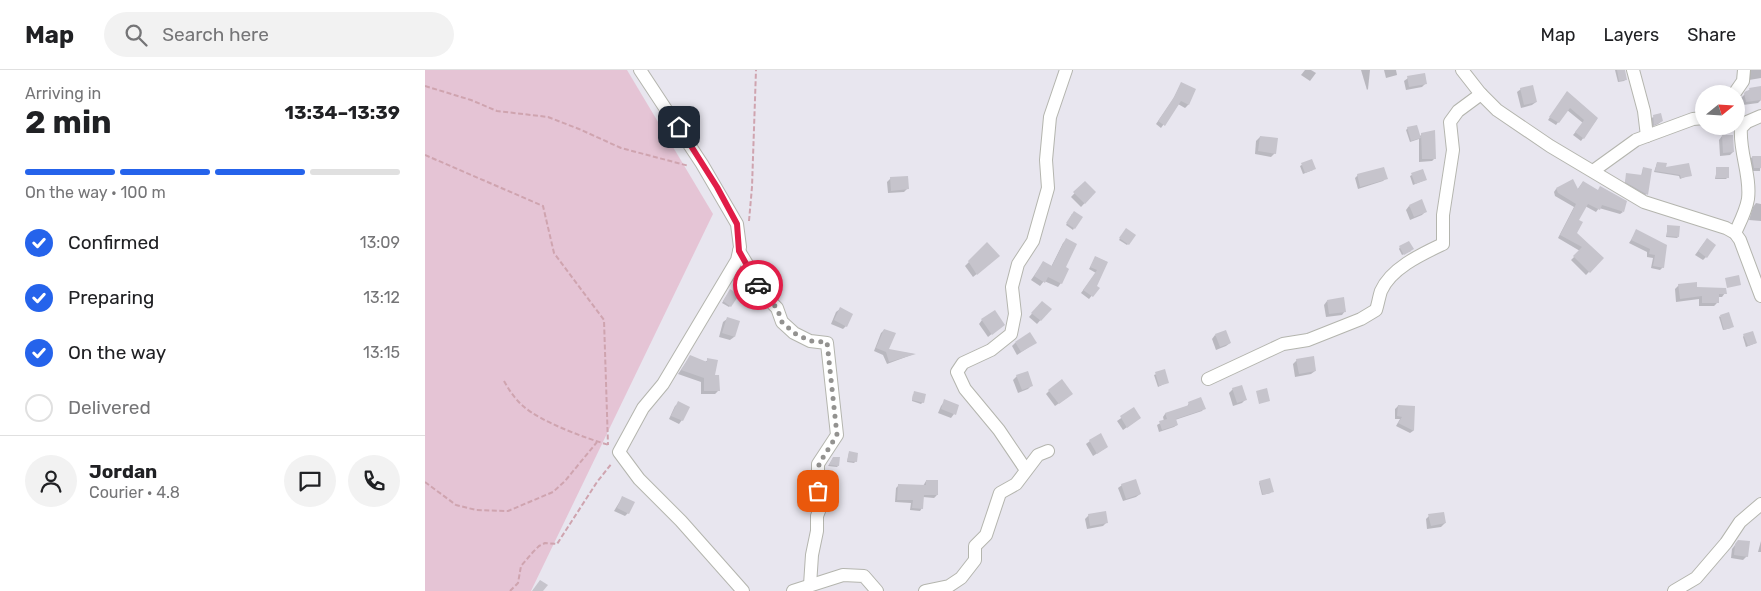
<!DOCTYPE html>
<meta charset="utf-8">
<style>
body{margin:0;font-family:Rubik,sans-serif;background:#f2f2f2;color:#202124;height:100vh;display:flex;flex-direction:column;font-size:19px;white-space:nowrap}
*{box-sizing:border-box;margin:0}
p{font-size:16px;color:#757577}
.icon{flex:none;width:28px;height:28px;fill:none;stroke:currentColor;stroke-width:2;stroke-linecap:round;stroke-linejoin:round}
.map{position:relative;flex:1;overflow:hidden}
.drawer{display:flex;flex-direction:column;background:#fff;width:425px}
.drawer>*{flex:none}
.needle{width:32px;rotate:72deg}
.buttons{position:absolute;left:1270px;top:15px;display:grid;gap:10px}
.buttons a{display:grid;place-items:center;width:50px;height:50px;border-radius:50%;background:#fff;box-shadow:0 2px 8px #0003;font-size:25px}
.pin{position:absolute;display:grid;place-items:center;width:42px;height:42px;color:#fff;margin:-21px;border-radius:10px;box-shadow:0 2px 8px #0006}
.courier{position:absolute;display:grid;place-items:center;width:50px;height:50px;margin:-25px;border:4px solid #e11d48;border-radius:50%;background:#fff;color:#222;box-shadow:0 1px 6px #0007}
.headline em{font-style:normal;font-weight:700}
.headline div{display:flex;flex-direction:column-reverse}
.headline{display:flex;align-items:center;justify-content:space-between;height:85px;padding:0 25px}
h1{font-size:32px;font-weight:700;line-height:38px}
.bar{display:grid;grid-template-columns:repeat(4,1fr);gap:8px 5px;align-content:center;height:60px;padding:0 25px}
.bar i{height:6px;border-radius:4px;background:#e0e0e0}
.bar .current{background:#2563eb}
.bar p{grid-column:span 4}
.line{display:flex;align-items:center;gap:12px;padding:0 25px;border-top:1px solid #e0e0e0}
.line div{flex:1}
.round{display:grid;place-items:center;flex:none;width:52px;height:52px;border-radius:26px;background:#f2f2f2}
ol{padding:0 25px;list-style:none}
li{display:flex;align-items:center;gap:15px;height:55px}
li p{margin-inline-start:auto}
li .icon{padding:5px;border-radius:50%;background:#2563eb;color:#fff;stroke-width:4}
li:last-child{color:#757577}
li i{width:28px;height:28px;border:2px solid #e0e0e0;border-radius:50%}
header{display:flex;align-items:center;gap:30px;box-sizing:border-box;height:70px;padding:0 25px;background:#fff;border-bottom:1px solid #e0e0e0}
header strong{font-size:24px}
nav{display:flex;gap:28px;margin-inline-start:auto;font-size:18px}
.search{width:350px;height:45px;background:#f2f2f2;display:flex;align-items:center;gap:12px;box-sizing:border-box;padding:0 18px;border-radius:28px;color:#757577;font-size:19px}
main{display:flex;flex:1;min-height:0}
.map>svg:first-child{display:block}
.green{fill:#e5c4d5}
.shadow{fill:#0003}
.building{fill:#c6c4cc}
.lines{fill:none;stroke-linecap:round;stroke-linejoin:round}
.minor-casing{stroke:#b4b5ae;stroke-width:14}
.path{stroke:#cfa4af;stroke-width:2;stroke-dasharray:5 2.5;stroke-linecap:butt}
.minor{stroke:#fff;stroke-width:12}
.done{stroke:#939290;stroke-width:5;stroke-dasharray:0 9}
.route{stroke:#e11d48;stroke-width:6}
</style>
<header>
<strong>Map</strong>
<div class="search"><svg class="icon" aria-label="search" viewBox="0 0 24 24"><circle cx="10" cy="10" r="6"/><path d="M15 15l6 6"/></svg>Search here</div>
<nav><a>Map</a><a>Layers</a><a>Share</a></nav>
</header>
<main>
<section class="drawer">
<div class="headline"><div><h1>2 min</h1><p>Arriving in</p></div><em>13:34–13:39</em></div>
<div class="bar"><i class="current"></i><i class="current"></i><i class="current"></i><i></i><p>On the way · 100 m</p></div>
<ol>
<li><svg class="icon" aria-label="check" viewBox="0 0 24 24"><path d="M5 12l5 5 9-10"/></svg>Confirmed<p>13:09</p></li>
<li><svg class="icon" aria-label="check" viewBox="0 0 24 24"><path d="M5 12l5 5 9-10"/></svg>Preparing<p>13:12</p></li>
<li><svg class="icon" aria-label="check" viewBox="0 0 24 24"><path d="M5 12l5 5 9-10"/></svg>On the way<p>13:15</p></li>
<li><i></i>Delivered</li>
</ol>
<div class="line" style="height:90px"><a class="round"><svg class="icon" aria-label="person" viewBox="0 0 24 24"><circle cx="12" cy="8" r="4"/><path d="M4 21q1-7 8-7t8 7"/></svg></a><div><b>Jordan</b><p>Courier · 4.8</p></div><a class="round"><svg class="icon" aria-label="chat" viewBox="0 0 24 24"><path d="M4 5h16v11H9l-5 4z"/></svg></a><a class="round"><svg class="icon" aria-label="phone" viewBox="0 0 24 24"><path d="M5 4h4l2 5-3 2q2 4 5 5l2-3 5 2v4C11 20 4 13 5 4z"/></svg></a></div>
</section>
<div class="map">
<svg width="1336" height="521" viewBox="0 0 1336 521">
<rect width="100%" height="100%" fill="#e8e6ef"/>
<!-- green -->
<path class="green" d="M 0,0 L 202,0 L 288,144 L 106,521 L 0,521 Z"/>
<!-- shadow -->
<g class="shadow">
<path d="M 880,0 L 886,0 L 891,3 L 885,11 L 876,5 Z"/>
<path d="M 936,0 L 945,0 L 943,19 L 942,20 Z"/>
<path d="M 959,0 L 971,0 L 972,5 L 961,8 Z"/>
<path d="M 1190,0 L 1199,0 L 1201,9 L 1199,11 L 1193,12 Z"/>
<path d="M 1325,0 L 1336,0 L 1336,8 L 1324,10 Z"/>
<path d="M 983,8 L 1000,14 L 997,17 L 981,20 L 979,11 Z"/>
<path d="M 756,14 L 770,20 L 763,35 L 760,38 L 753,34 L 736,58 L 731,54 L 747,31 Z"/>
<path d="M 1096,19 L 1111,32 L 1107,35 L 1096,38 L 1092,22 Z"/>
<path d="M 1325,19 L 1336,30 L 1333,33 L 1318,35 L 1316,28 Z"/>
<path d="M 1140,25 L 1172,49 L 1156,71 L 1148,65 L 1158,53 L 1142,40 L 1131,55 L 1123,50 Z"/>
<path d="M 1228,47 L 1237,51 L 1233,54 L 1226,57 L 1225,50 Z"/>
<path d="M 983,58 L 994,67 L 997,64 L 1010,88 L 1007,91 L 994,92 L 994,69 L 985,72 L 981,60 Z"/>
<path d="M 1297,66 L 1308,82 L 1305,85 L 1295,86 L 1294,70 Z"/>
<path d="M 835,67 L 850,83 L 846,87 L 830,84 L 831,71 Z"/>
<path d="M 1327,87 L 1336,88 L 1335,101 L 1326,101 L 1324,91 Z"/>
<path d="M 886,90 L 888,100 L 878,104 L 875,96 Z"/>
<path d="M 1232,93 L 1240,99 L 1265,105 L 1255,109 L 1254,106 L 1229,102 Z"/>
<path d="M 1218,98 L 1222,124 L 1220,125 L 1200,113 L 1202,104 L 1216,106 Z"/>
<path d="M 1292,99 L 1303,107 L 1301,109 L 1290,109 Z"/>
<path d="M 997,100 L 1000,110 L 988,115 L 985,106 Z"/>
<path d="M 933,105 L 961,108 L 958,111 L 933,119 L 930,108 Z"/>
<path d="M 466,108 L 483,118 L 479,122 L 463,123 L 462,112 Z"/>
<path d="M 660,112 L 670,122 L 656,137 L 646,127 Z"/>
<path d="M 1158,112 L 1198,142 L 1195,144 L 1174,138 L 1171,142 L 1160,136 L 1152,150 L 1151,163 L 1177,188 L 1161,205 L 1146,190 L 1155,181 L 1133,168 L 1149,137 L 1130,126 L 1129,122 L 1131,119 L 1152,120 Z"/>
<path d="M 1331,133 L 1336,134 L 1336,151 L 1324,150 L 1328,137 Z"/>
<path d="M 984,136 L 1001,141 L 997,145 L 985,150 L 981,140 Z"/>
<path d="M 647,144 L 649,158 L 648,160 L 641,155 Z"/>
<path d="M 1243,156 L 1253,167 L 1252,168 L 1241,167 Z"/>
<path d="M 700,161 L 703,174 L 702,175 L 694,170 Z"/>
<path d="M 1212,161 L 1241,176 L 1238,197 L 1235,200 L 1226,198 L 1228,188 L 1222,187 L 1222,182 L 1204,173 Z"/>
<path d="M 641,170 L 636,213 L 633,217 L 619,211 L 615,216 L 606,210 L 618,193 L 626,197 L 638,173 Z"/>
<path d="M 1279,173 L 1281,187 L 1278,190 L 1270,185 Z"/>
<path d="M 562,174 L 570,189 L 548,207 L 540,196 Z"/>
<path d="M 975,177 L 986,181 L 977,185 L 974,179 Z"/>
<path d="M 671,187 L 682,192 L 670,216 L 673,218 L 664,229 L 656,223 L 671,203 L 664,199 Z"/>
<path d="M 1254,215 L 1300,223 L 1297,227 L 1292,227 L 1292,233 L 1289,236 L 1274,236 L 1274,229 L 1251,232 L 1250,219 Z"/>
<path d="M 304,222 L 305,236 L 304,237 L 297,233 Z"/>
<path d="M 902,231 L 920,241 L 917,245 L 901,247 L 899,235 Z"/>
<path d="M 617,232 L 625,239 L 612,254 L 604,247 Z"/>
<path d="M 415,239 L 421,256 L 418,259 L 406,254 L 411,242 Z"/>
<path d="M 1295,246 L 1306,258 L 1298,260 L 1294,247 Z"/>
<path d="M 302,249 L 313,252 L 309,267 L 305,270 L 294,267 L 298,252 Z"/>
<path d="M 557,250 L 574,258 L 563,267 L 554,254 Z"/>
<path d="M 459,260 L 462,280 L 489,284 L 462,294 L 458,285 L 449,281 L 456,263 Z"/>
<path d="M 790,265 L 805,273 L 801,276 L 791,280 L 787,269 Z"/>
<path d="M 1319,265 L 1331,273 L 1321,277 L 1318,267 Z"/>
<path d="M 590,273 L 610,273 L 592,285 L 587,276 Z"/>
<path d="M 265,287 L 280,292 L 283,290 L 293,321 L 290,324 L 276,324 L 276,312 L 253,304 Z"/>
<path d="M 872,290 L 890,301 L 886,304 L 870,307 L 868,294 Z"/>
<path d="M 739,301 L 743,312 L 733,317 L 729,305 Z"/>
<path d="M 602,302 L 607,315 L 603,319 L 593,323 L 588,310 L 592,306 Z"/>
<path d="M 808,319 L 821,329 L 817,333 L 808,336 L 804,323 Z"/>
<path d="M 624,321 L 643,327 L 630,336 L 621,324 Z"/>
<path d="M 488,324 L 498,332 L 496,334 L 487,331 Z"/>
<path d="M 519,332 L 529,344 L 526,348 L 513,343 L 516,336 Z"/>
<path d="M 254,333 L 257,350 L 254,354 L 244,349 L 250,336 Z"/>
<path d="M 764,333 L 779,338 L 777,341 L 750,350 L 752,355 L 749,357 L 734,362 L 732,355 L 739,351 L 738,347 L 740,344 L 762,337 Z"/>
<path d="M 973,336 L 989,337 L 988,361 L 985,363 L 971,356 L 975,349 L 970,349 L 970,339 Z"/>
<path d="M 709,339 L 715,348 L 698,360 L 692,351 Z"/>
<path d="M 665,371 L 682,377 L 668,386 L 661,374 Z"/>
<path d="M 424,383 L 431,391 L 429,393 L 422,392 Z"/>
<path d="M 408,388 L 413,396 L 412,397 L 403,396 Z"/>
<path d="M 501,411 L 512,425 L 509,428 L 498,427 L 497,438 L 495,441 L 485,440 L 486,433 L 470,432 L 471,418 L 474,415 L 498,416 Z"/>
<path d="M 835,412 L 846,423 L 837,425 L 834,413 Z"/>
<path d="M 697,415 L 715,424 L 711,427 L 698,431 L 693,418 Z"/>
<path d="M 197,428 L 203,443 L 200,446 L 189,441 Z"/>
<path d="M 664,445 L 682,452 L 678,456 L 662,459 L 660,449 Z"/>
<path d="M 1004,446 L 1020,453 L 1016,457 L 1002,459 L 1001,449 Z"/>
<path d="M 1313,471 L 1322,486 L 1318,490 L 1306,488 L 1307,479 Z"/>
<path d="M 1336,471 L 1336,482 L 1333,482 Z"/>
</g>
<!-- building -->
<g class="building">
<path d="M 1192,0 L 1200,0 L 1202,10 L 1194,11 Z"/>
<path d="M 1000,3 L 1002,14 L 984,17 L 982,6 Z"/>
<path d="M 756,12 L 771,19 L 764,35 L 756,31 L 740,56 L 733,51 L 749,27 Z"/>
<path d="M 1108,15 L 1112,32 L 1099,35 L 1095,18 Z"/>
<path d="M 1336,16 L 1336,30 L 1321,32 L 1319,23 L 1321,21 L 1325,20 L 1324,18 Z"/>
<path d="M 1142,21 L 1173,48 L 1159,69 L 1150,62 L 1159,50 L 1145,38 L 1134,53 L 1124,47 Z"/>
<path d="M 1236,43 L 1238,51 L 1229,55 L 1228,45 Z"/>
<path d="M 992,55 L 996,68 L 986,71 L 982,57 Z"/>
<path d="M 1010,60 L 1011,89 L 997,89 L 996,63 Z"/>
<path d="M 1297,65 L 1308,65 L 1309,82 L 1298,83 Z"/>
<path d="M 835,66 L 853,68 L 851,84 L 833,81 Z"/>
<path d="M 1327,86 L 1336,86 L 1336,98 L 1329,98 Z"/>
<path d="M 887,89 L 891,99 L 880,103 L 876,93 Z"/>
<path d="M 1232,92 L 1242,93 L 1241,97 L 1264,93 L 1267,106 L 1256,108 L 1255,105 L 1230,101 Z"/>
<path d="M 959,97 L 963,109 L 935,117 L 932,104 Z"/>
<path d="M 1218,97 L 1227,99 L 1223,125 L 1200,112 L 1201,103 L 1217,105 Z"/>
<rect x="1291" y="97" width="13" height="11"/>
<path d="M 998,99 L 1002,110 L 990,114 L 986,103 Z"/>
<path d="M 483,106 L 484,119 L 466,121 L 465,107 Z"/>
<path d="M 1148,109 L 1153,119 L 1158,111 L 1173,120 L 1175,116 L 1202,131 L 1199,142 L 1177,135 L 1175,140 L 1163,134 L 1154,150 L 1158,152 L 1152,163 L 1179,188 L 1165,203 L 1148,186 L 1157,177 L 1135,165 L 1151,134 L 1133,123 L 1131,118 Z"/>
<path d="M 660,111 L 671,122 L 660,134 L 648,122 Z"/>
<path d="M 997,129 L 1002,142 L 989,147 L 984,135 Z"/>
<path d="M 649,141 L 658,147 L 650,159 L 641,153 Z"/>
<path d="M 1242,155 L 1255,156 L 1254,167 L 1242,166 Z"/>
<path d="M 701,158 L 711,165 L 704,175 L 694,168 Z"/>
<path d="M 1211,159 L 1242,175 L 1239,198 L 1228,196 L 1230,185 L 1224,184 L 1225,179 L 1206,170 Z"/>
<path d="M 641,168 L 652,174 L 641,197 L 644,199 L 637,214 L 623,207 L 620,213 L 609,206 L 618,191 L 627,196 Z"/>
<path d="M 1282,168 L 1291,175 L 1282,188 L 1273,181 Z"/>
<path d="M 984,171 L 989,179 L 979,185 L 974,176 Z"/>
<path d="M 562,172 L 575,186 L 552,205 L 543,191 Z"/>
<path d="M 670,186 L 683,192 L 672,216 L 675,218 L 668,227 L 658,220 L 672,200 L 665,197 Z"/>
<path d="M 1314,205 L 1316,215 L 1302,218 L 1300,208 Z"/>
<path d="M 1272,212 L 1272,217 L 1301,218 L 1302,224 L 1294,224 L 1294,233 L 1277,233 L 1277,226 L 1255,229 L 1253,214 Z"/>
<path d="M 305,219 L 314,225 L 306,237 L 298,231 Z"/>
<path d="M 919,227 L 921,242 L 904,244 L 902,230 Z"/>
<path d="M 617,231 L 627,239 L 616,251 L 606,243 Z"/>
<path d="M 415,237 L 428,244 L 422,257 L 409,250 Z"/>
<path d="M 570,240 L 580,255 L 567,265 L 556,249 Z"/>
<path d="M 1304,242 L 1309,257 L 1299,260 L 1295,245 Z"/>
<path d="M 302,247 L 315,251 L 310,267 L 297,263 Z"/>
<path d="M 459,259 L 471,263 L 464,279 L 491,284 L 464,292 L 461,282 L 451,278 Z"/>
<path d="M 801,260 L 806,273 L 795,277 L 790,264 Z"/>
<path d="M 1328,261 L 1332,273 L 1323,276 L 1318,264 Z"/>
<path d="M 605,262 L 612,273 L 596,282 L 590,272 Z"/>
<path d="M 265,285 L 282,292 L 282,288 L 293,290 L 290,305 L 294,305 L 295,321 L 279,321 L 279,308 L 256,300 Z"/>
<path d="M 889,286 L 891,301 L 874,304 L 871,289 Z"/>
<path d="M 740,299 L 744,313 L 734,316 L 730,302 Z"/>
<path d="M 603,301 L 608,316 L 597,320 L 591,305 Z"/>
<path d="M 637,309 L 648,324 L 634,334 L 623,320 Z"/>
<path d="M 817,315 L 822,330 L 812,333 L 807,318 Z"/>
<path d="M 842,318 L 845,331 L 834,334 L 831,321 Z"/>
<path d="M 489,321 L 501,324 L 499,333 L 487,330 Z"/>
<path d="M 776,327 L 781,339 L 751,349 L 753,355 L 737,360 L 734,351 L 742,349 L 740,343 L 764,335 L 763,332 Z"/>
<path d="M 519,329 L 534,335 L 531,345 L 516,339 Z"/>
<path d="M 253,331 L 265,337 L 258,351 L 246,346 Z"/>
<path d="M 973,335 L 990,336 L 989,361 L 973,353 L 977,347 L 972,346 Z"/>
<path d="M 709,337 L 716,348 L 702,358 L 695,346 Z"/>
<path d="M 676,363 L 683,377 L 672,384 L 664,370 Z"/>
<path d="M 424,381 L 433,383 L 432,392 L 422,391 Z"/>
<path d="M 408,387 L 415,387 L 414,396 L 404,395 Z"/>
<path d="M 845,408 L 849,422 L 838,425 L 834,411 Z"/>
<path d="M 711,409 L 716,424 L 701,429 L 696,414 Z"/>
<path d="M 501,410 L 513,410 L 513,425 L 499,425 L 498,439 L 487,438 L 488,430 L 472,430 L 473,414 L 501,415 Z"/>
<path d="M 197,426 L 210,432 L 204,444 L 192,438 Z"/>
<path d="M 681,441 L 683,453 L 665,456 L 663,444 Z"/>
<path d="M 1019,442 L 1021,453 L 1006,456 L 1003,444 Z"/>
<path d="M 1313,470 L 1325,471 L 1323,487 L 1309,485 L 1310,474 Z"/>
<path d="M 115,510 L 123,515 L 118,521 L 107,521 Z"/>
</g>
<g class="lines">
<!-- minor casing -->
<g class="minor-casing">
<g id="minor">
<path d="M 215,0 L 277,94 L 312,154 L 315,177 L 312,190 L 238,314 L 218,338 L 194,382 L 214,409 L 256,451 L 318,521"/>
<path d="M 1037,0 L 1055,23 L 1072,40 L 1125,76 L 1219,132 L 1301,158 L 1310,163 L 1315,170 L 1336,226"/>
<path d="M 1208,0 L 1219,41 L 1222,66"/>
<path d="M 1309,24 L 1318,11 L 1319,0"/>
<path d="M 1168,101 L 1211,70 L 1268,49 L 1279,48"/>
<path d="M 1310,163 C 1315,152 1321,141 1323,129 C 1326,105 1314,82 1316,58 L 1322,52 L 1336,46"/>
<path d="M 314,181 L 328,204 L 337,223 L 352,238 L 357,252 L 369,263 L 385,271 L 402,273 L 412,365 L 393,394 L 393,421 L 396,436 L 392,446 L 392,461 L 387,485 L 385,515"/>
<path d="M 783,309 L 858,274 L 883,270 L 936,249 L 951,240 C 953,234 954,227 956,221 C 966,198 997,184 1018,174 L 1018,145 L 1028,80 L 1025,52 L 1033,41 L 1056,24"/>
<path d="M 601,400 L 574,360 L 540,319 L 532,302 L 538,293 L 566,280 L 586,264 L 590,244 L 587,217 L 593,194 L 608,171 L 623,118 L 621,90 L 625,47 L 641,0"/>
<path d="M 368,521 L 418,505 L 439,506 L 452,521"/>
<path d="M 500,521 L 524,516 L 536,508 L 550,490 L 550,476 L 561,465 L 575,423 L 591,414 L 613,385 L 623,381"/>
<path d="M 1249,521 L 1271,508 L 1301,473 L 1315,452 L 1336,434"/>
</g>
</g>
<!-- path -->
<g class="path">
<path d="M 0,16 L 46,30 L 72,41 L 123,47 L 154,59 L 196,78 L 264,96"/>
<path d="M 0,85 L 118,136 L 129,183 L 179,250 L 183,375"/>
<path d="M 324,151 L 327,117 L 331,0"/>
<path d="M 79,311 C 84,320 90,329 98,336 C 116,352 160,368 184,375"/>
<path d="M 0,412 L 31,435 L 51,440 L 83,441 L 128,422 L 140,411 L 172,372"/>
<path d="M 85,521 L 93,513 L 96,496 L 108,482 L 114,476 L 120,473 L 132,474 L 172,412 L 187,393"/>
</g>
<!-- minor -->
<use href="#minor" class="minor"/>
</g>
<g class="lines">
<!-- done -->
<path class="done" d="M 333,215 L 337,223 L 352,238 L 357,252 L 369,263 L 385,271 L 402,272 L 412,365 L 394,394 L 393,421"/>
<!-- route -->
<path class="route" d="M 254,57 L 292,117 L 312,154 L 314,181 L 333,215"/>
</g>
</svg>
<div class="buttons">
<a><svg class="needle" viewBox="-14 -14 28 28"><path d="M0-13l5 13h-10z" fill="#e53935"/><path d="M0 13l5-13h-10z" fill="#757577"/></svg></a>
</div>
<div class="pin" style="left:393px;top:421px;background:#ea580c"><svg class="icon" aria-label="bag" viewBox="0 0 24 24"><path d="M5 8h14l-1 12H6zM9 8a3 3 0 0 1 6 0"/></svg></div>
<div class="pin" style="left:254px;top:57px;background:#1f2937"><svg class="icon" aria-label="home" viewBox="0 0 24 24"><path d="M3 11l9-7 9 7M6 9v11h12V9"/></svg></div>
<div class="courier" style="left:333px;top:215px"><svg class="icon" aria-label="car" viewBox="0 0 24 24"><path d="M5 17H2v-5l4-1 3-4h7l3 4 3 1v5h-3M9 17h6M6 11h13"/><circle cx="7" cy="17" r="2"/><circle cx="17" cy="17" r="2"/></svg></div>
</div>
</main>
